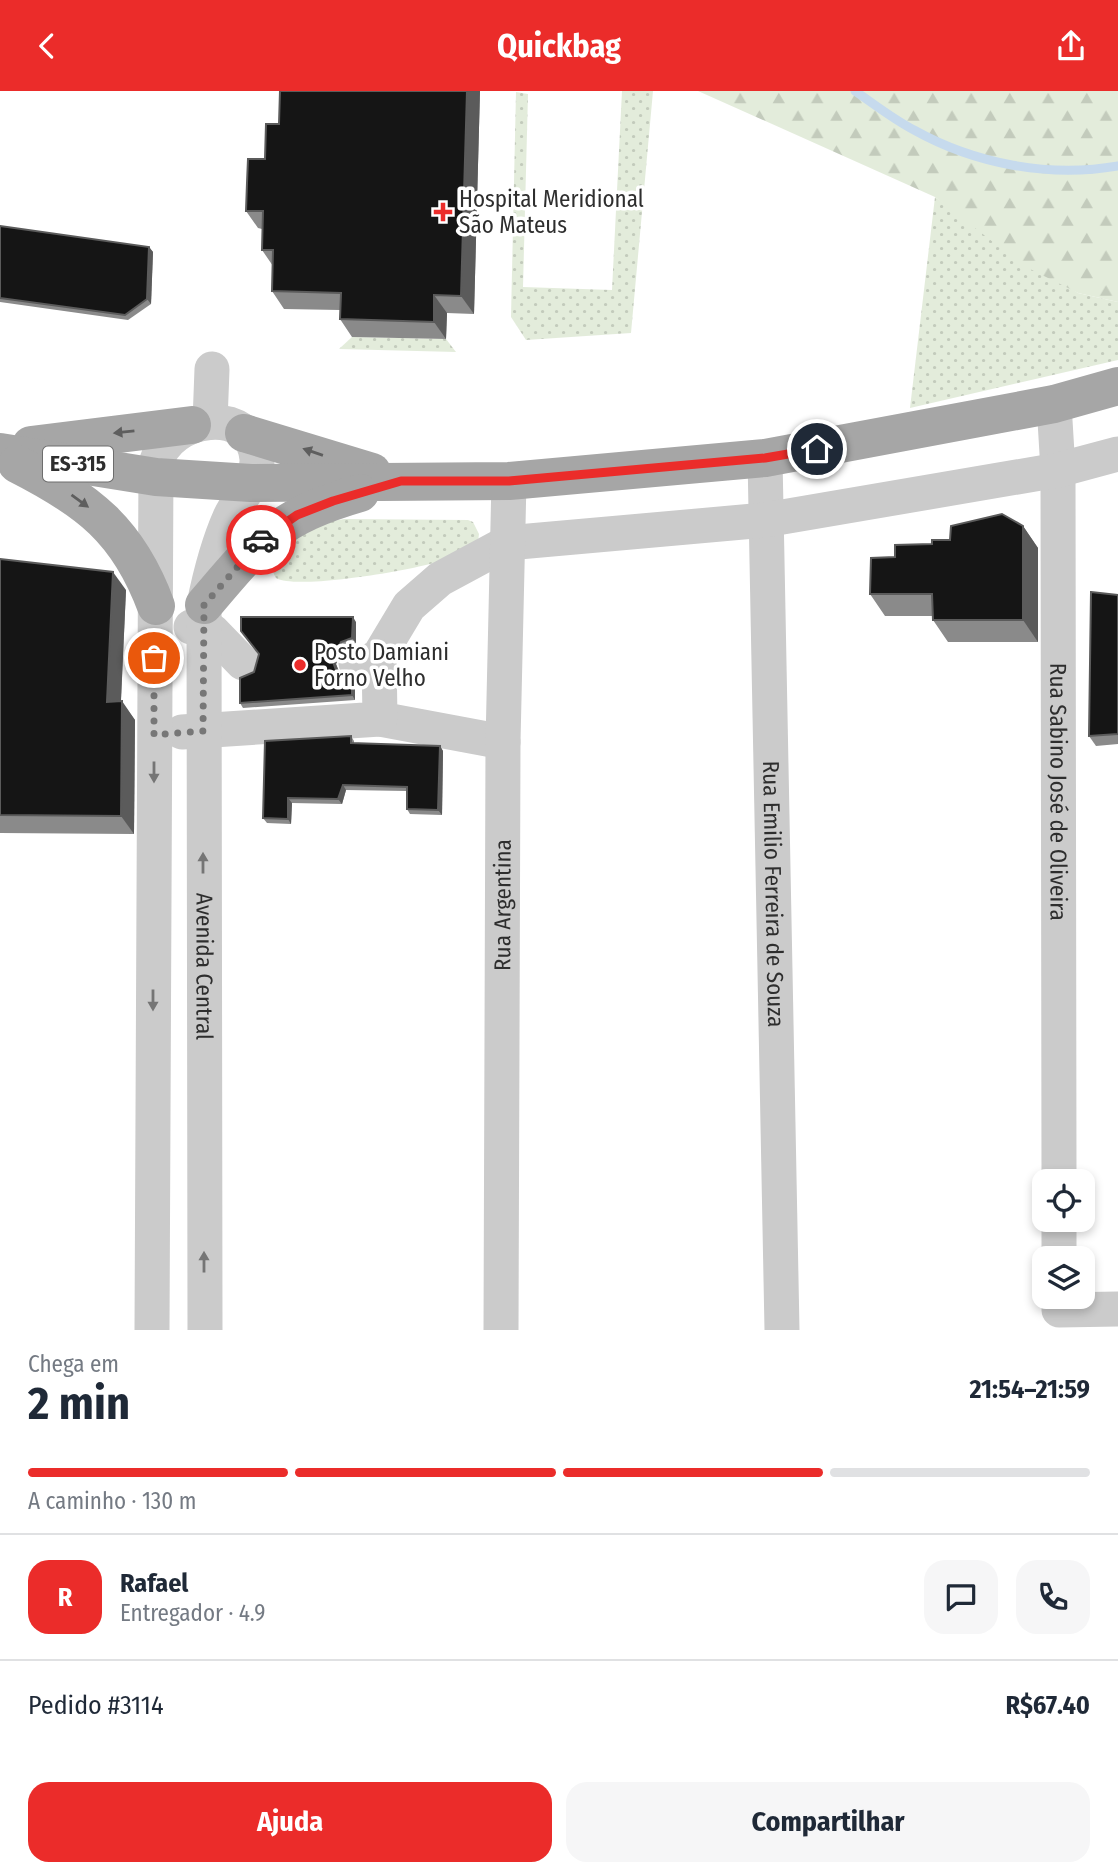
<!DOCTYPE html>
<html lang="pt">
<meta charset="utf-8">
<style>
body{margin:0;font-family:"Fira Sans Condensed",sans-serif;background:#f6f6f7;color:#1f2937;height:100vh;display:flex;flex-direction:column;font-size:26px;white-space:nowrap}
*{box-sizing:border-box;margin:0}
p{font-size:23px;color:#747a83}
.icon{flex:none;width:38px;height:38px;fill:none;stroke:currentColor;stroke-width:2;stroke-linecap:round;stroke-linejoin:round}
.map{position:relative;height:1239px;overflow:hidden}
.drawer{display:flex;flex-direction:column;background:#fff;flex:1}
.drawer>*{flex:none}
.fabs{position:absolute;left:1032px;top:1078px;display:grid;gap:14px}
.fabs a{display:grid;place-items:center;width:63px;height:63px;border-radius:14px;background:#fff;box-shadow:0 4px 10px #0003;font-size:35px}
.pin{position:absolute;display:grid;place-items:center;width:60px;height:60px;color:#fff;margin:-30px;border:4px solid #fff;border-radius:50%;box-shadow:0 2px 7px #0007}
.courier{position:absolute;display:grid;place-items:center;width:70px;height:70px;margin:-35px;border:5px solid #eb2c2a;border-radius:50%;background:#fff;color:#222;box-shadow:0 2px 9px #0007}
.overview em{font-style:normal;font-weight:700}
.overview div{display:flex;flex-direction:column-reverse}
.overview{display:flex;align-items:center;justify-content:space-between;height:119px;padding:0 28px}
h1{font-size:46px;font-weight:700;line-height:52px}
.bar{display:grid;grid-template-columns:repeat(4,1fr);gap:10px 7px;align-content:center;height:84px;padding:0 28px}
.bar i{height:9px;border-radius:5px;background:#e0e1e3}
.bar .on{background:#eb2c2a}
.bar p{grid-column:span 4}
.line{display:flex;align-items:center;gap:18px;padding:0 28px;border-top:2px solid #e0e1e3}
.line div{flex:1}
.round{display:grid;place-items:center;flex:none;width:74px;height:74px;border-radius:21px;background:#f6f6f7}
.button{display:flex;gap:14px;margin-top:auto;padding:14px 28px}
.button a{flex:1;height:80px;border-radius:21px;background:#eb2c2a;color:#fff;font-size:28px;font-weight:700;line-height:80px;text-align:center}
.button a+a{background:#f6f6f7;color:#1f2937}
header{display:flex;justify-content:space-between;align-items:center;height:91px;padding:0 28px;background:#eb2c2a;color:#fff;font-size:32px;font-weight:700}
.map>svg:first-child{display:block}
.grass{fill:url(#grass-dots)}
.forest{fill:url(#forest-firs)}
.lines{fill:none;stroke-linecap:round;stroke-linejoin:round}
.stream{stroke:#c6daed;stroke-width:9}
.minor{stroke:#cbcbcb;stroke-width:35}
.major{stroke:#a6a6a6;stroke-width:38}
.wall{fill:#8a8a8a}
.shaded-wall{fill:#5b5b5b}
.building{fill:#151515;stroke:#5b5b5b;stroke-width:2}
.oneway{fill:#5e5e5e}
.oneway2{fill:#757575}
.done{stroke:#777;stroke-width:7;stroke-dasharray:0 12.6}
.route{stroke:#eb2c2a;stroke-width:9}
.poi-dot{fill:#eb2c2a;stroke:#fff;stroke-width:2.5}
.labels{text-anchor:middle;stroke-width:7;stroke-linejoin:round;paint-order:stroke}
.shield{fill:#fff;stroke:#6d6d6d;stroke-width:2}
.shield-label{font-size:21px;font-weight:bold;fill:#2e2e2e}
.poi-label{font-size:23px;fill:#2e2e2e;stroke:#fff;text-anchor:start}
.street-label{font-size:23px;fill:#2e2e2e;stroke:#fff}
</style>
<header><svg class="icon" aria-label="back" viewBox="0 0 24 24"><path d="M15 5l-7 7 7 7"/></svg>Quickbag<svg class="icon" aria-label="share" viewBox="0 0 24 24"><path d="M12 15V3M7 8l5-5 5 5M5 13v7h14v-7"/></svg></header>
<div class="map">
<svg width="1118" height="1239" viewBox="0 0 1118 1239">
<defs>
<pattern id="grass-dots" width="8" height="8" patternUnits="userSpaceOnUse" patternTransform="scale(1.75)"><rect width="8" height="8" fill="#e3ecdb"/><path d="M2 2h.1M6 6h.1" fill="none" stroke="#c3cbbc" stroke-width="1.8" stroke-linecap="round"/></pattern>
<pattern id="forest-firs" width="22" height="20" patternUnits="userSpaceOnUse" patternTransform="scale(1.75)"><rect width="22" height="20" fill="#e3ecdb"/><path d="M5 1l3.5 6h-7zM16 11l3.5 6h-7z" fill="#c3cbbc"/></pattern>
</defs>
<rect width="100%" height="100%" fill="#fff"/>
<!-- grass -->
<g class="grass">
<path d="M 622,0 L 653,0 L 631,242 L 526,249 L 511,226 L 516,1 L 528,3 L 523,196 L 612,199 Z"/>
<path d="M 935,106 L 1078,202 L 1118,211 L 1118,269 L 910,317 Z"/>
<path d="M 352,246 L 446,248 L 456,261 L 339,258 Z"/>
<path d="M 344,428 L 468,429 L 473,431 L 479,443 L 478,451 C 470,456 462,463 454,466 C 428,477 298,500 276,487 C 257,453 317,432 344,428 Z"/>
</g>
<!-- forest -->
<path class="forest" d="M 698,0 L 1118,0 L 1118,211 L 1078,202 L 1024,175 L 935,106 Z"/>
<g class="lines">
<!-- stream -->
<path class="stream" d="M 855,0 C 874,13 893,28 914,39 C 975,73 1049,87 1118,75"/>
<!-- minor -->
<g class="minor">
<path id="s1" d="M 1054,313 L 1058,379 L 1059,1090"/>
<path d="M 210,331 L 212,278"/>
<path id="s2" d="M 765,367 L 782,1239"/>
<path d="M 191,536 L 212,540 L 243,572"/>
<path d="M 356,572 L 368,571 L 379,565 L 409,515 L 440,488 L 507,452 L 765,429 L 1058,379 L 1118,363"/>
<path d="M 380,628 L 503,651"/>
<path d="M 182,641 L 380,628 L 379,565"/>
<path d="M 1059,1129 L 1059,1167"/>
<path d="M 1059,1219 L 1118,1218"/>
<path id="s3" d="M 152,1239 L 156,373 C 168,324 253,313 257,368 C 258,391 239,407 230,426 C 217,455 210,484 204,514 L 205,1239"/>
<path id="s4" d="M 501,1239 L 503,651 L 509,390"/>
</g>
<!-- major -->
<g class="major">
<path d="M 244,342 L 372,381"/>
<path d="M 31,354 L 192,334"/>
<path d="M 0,361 L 156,386 L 251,392 L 509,390 L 765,367 L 1054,313 L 1118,295"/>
<path d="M 17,373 C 88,409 128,439 156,515"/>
<path d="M 204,514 C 258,450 277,426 360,402"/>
</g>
</g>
<!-- wall -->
<g class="wall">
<path d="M 280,0 L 480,0 L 474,223 L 447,222 L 446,248 L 352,246 L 340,228 L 340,219 L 284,218 L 272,200 L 273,175 L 262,159 L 262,138 L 258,137 L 246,120 L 279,33 Z"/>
<path d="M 0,135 L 149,156 L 153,161 L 151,213 L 128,229 L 0,211 Z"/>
<path d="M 1023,435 L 1038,457 L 1038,551 L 948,551 L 933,529 L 933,525 L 885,525 L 870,503 L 895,466 L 932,453 L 950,449 Z"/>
<path d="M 0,468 L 126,499 L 121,610 L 135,629 L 134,743 L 0,742 Z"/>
<path d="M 1118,504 L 1118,653 L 1096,655 L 1089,645 Z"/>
<path d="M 356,531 L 356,552 L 344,556 L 336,573 L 339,580 L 355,592 L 355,609 L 243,617 L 240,612 L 254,581 Z"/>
<path d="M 351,645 L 354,650 L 354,652 L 440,655 L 443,660 L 442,724 L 410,723 L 407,718 L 407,700 L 346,699 L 342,713 L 292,712 L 291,733 L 267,732 L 263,727 Z"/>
</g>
<!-- shaded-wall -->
<g class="shaded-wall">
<path d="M 467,0 L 480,0 L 474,223 L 461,205 Z"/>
<path d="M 149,156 L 153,161 L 151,213 L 147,208 Z"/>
<path d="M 434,204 L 447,222 L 446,248 L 434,231 Z"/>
<path d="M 1023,435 L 1038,457 L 1038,551 L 1023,529 Z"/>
<path d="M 113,481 L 126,499 L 120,629 L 107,611 Z"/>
<path d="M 353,526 L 356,531 L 356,552 L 352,547 Z"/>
<path d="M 341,551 L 344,556 L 336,573 L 340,584 L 336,579 L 332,568 Z"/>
<path d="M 352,587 L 355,592 L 355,609 L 352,604 Z"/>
<path d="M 122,610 L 135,629 L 134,743 L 121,725 Z"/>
<path d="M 440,655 L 443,660 L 442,724 L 438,719 Z"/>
<path d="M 343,694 L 346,699 L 342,713 L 338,708 Z"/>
<path d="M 288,707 L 292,712 L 291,733 L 288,728 Z"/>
</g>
<!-- building -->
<g class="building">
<path d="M 280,0 L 467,0 L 461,205 L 434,204 L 434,231 L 340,228 L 341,202 L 272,200 L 273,159 L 262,159 L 263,120 L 246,120 L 247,92 L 248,68 L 265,68 L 266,33 L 279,33 Z"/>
<path d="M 0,135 L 149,156 L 147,208 L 125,224 L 0,207 Z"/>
<path d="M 1002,423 L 1023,435 L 1023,529 L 933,529 L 932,503 L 870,503 L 871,467 L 895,466 L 895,454 L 932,453 L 932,449 L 950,449 L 951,435 Z"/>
<path d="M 0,468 L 113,481 L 107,611 L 122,610 L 121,725 L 0,724 Z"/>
<path d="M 1091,501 L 1118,504 L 1118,643 L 1089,645 Z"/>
<path d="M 241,526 L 353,526 L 352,547 L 341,551 L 332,568 L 336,579 L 352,587 L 352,604 L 240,612 L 240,587 L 254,581 L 259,563 L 241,540 Z"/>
<path d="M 351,645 L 351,652 L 440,655 L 438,719 L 407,718 L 407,696 L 343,694 L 338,708 L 288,707 L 288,728 L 263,727 L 265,650 Z"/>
</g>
<!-- one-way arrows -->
<defs><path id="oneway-solid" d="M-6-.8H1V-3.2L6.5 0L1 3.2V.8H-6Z" transform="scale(1.75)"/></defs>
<g class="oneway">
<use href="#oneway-solid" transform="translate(124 341) rotate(174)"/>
<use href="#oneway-solid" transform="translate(313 361) rotate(-161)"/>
<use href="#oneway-solid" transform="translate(80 410) rotate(36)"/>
</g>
<g class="oneway2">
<use href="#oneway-solid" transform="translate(154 681) rotate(90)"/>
<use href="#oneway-solid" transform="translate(203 772) rotate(-90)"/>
<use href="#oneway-solid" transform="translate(153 909) rotate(90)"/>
<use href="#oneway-solid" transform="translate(204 1171) rotate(-90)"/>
</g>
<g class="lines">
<!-- done -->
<path class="done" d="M 154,567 L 154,644 L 203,640 L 204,514 L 261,449"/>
<!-- route -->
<path class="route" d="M 261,449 L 297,424 L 333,410 L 401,390 L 509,390 L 765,367 L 817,358"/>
</g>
<!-- markers -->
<g class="poi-dot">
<path d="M439.5 110.5h7v7h7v7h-7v7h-7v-7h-7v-7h7z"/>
<circle cx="300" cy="574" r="7"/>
</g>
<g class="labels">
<!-- shield labels -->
<rect class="shield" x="43" y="355.5" width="70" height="35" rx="5"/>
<g class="shield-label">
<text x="78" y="380">ES-315</text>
</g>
<!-- poi labels -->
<g class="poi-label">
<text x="459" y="116">Hospital Meridional<tspan x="459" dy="26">São Mateus</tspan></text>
<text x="314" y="569">Posto Damiani<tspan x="314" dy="26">Forno Velho</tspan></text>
</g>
<!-- street labels -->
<g class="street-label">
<text dy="8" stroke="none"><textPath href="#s1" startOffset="388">Rua Sabino José de Oliveira</textPath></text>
<text dy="8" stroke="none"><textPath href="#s2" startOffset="436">Rua Emilio Ferreira de Souza</textPath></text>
<text dy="8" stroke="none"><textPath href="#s4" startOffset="425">Rua Argentina</textPath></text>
<text dy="8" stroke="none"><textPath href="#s3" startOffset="1524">Avenida Central</textPath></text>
</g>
</g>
</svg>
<div class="fabs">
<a><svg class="icon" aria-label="locate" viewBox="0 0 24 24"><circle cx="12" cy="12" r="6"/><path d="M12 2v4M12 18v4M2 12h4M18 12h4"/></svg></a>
<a><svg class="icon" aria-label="layers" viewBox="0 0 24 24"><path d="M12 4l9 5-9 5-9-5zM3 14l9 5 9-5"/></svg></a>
</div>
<div class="pin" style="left:154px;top:567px;background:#ea580c"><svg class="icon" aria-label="bag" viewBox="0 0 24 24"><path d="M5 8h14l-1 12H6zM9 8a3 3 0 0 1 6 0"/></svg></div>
<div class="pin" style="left:817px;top:358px;background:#1f2937"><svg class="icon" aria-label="home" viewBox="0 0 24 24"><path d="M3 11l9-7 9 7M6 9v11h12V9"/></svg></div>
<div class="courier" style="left:261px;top:449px"><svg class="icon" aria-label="car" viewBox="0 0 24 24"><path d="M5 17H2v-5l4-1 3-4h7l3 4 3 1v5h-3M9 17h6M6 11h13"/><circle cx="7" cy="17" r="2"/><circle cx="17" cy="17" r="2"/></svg></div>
</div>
<section class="drawer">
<div class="overview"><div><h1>2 min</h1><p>Chega em</p></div><em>21:54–21:59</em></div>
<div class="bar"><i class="on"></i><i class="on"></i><i class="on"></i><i></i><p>A caminho · 130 m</p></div>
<div class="line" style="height:126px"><b class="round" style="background:#eb2c2a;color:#fff">R</b><div><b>Rafael</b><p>Entregador · 4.9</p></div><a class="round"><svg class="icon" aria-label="chat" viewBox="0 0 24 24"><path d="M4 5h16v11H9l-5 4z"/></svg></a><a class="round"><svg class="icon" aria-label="phone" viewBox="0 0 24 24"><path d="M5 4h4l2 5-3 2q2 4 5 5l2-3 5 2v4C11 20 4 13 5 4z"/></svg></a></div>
<div class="line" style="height:91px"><div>Pedido #3114</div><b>R$67.40</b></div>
<div class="button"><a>Ajuda</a><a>Compartilhar</a></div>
</section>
